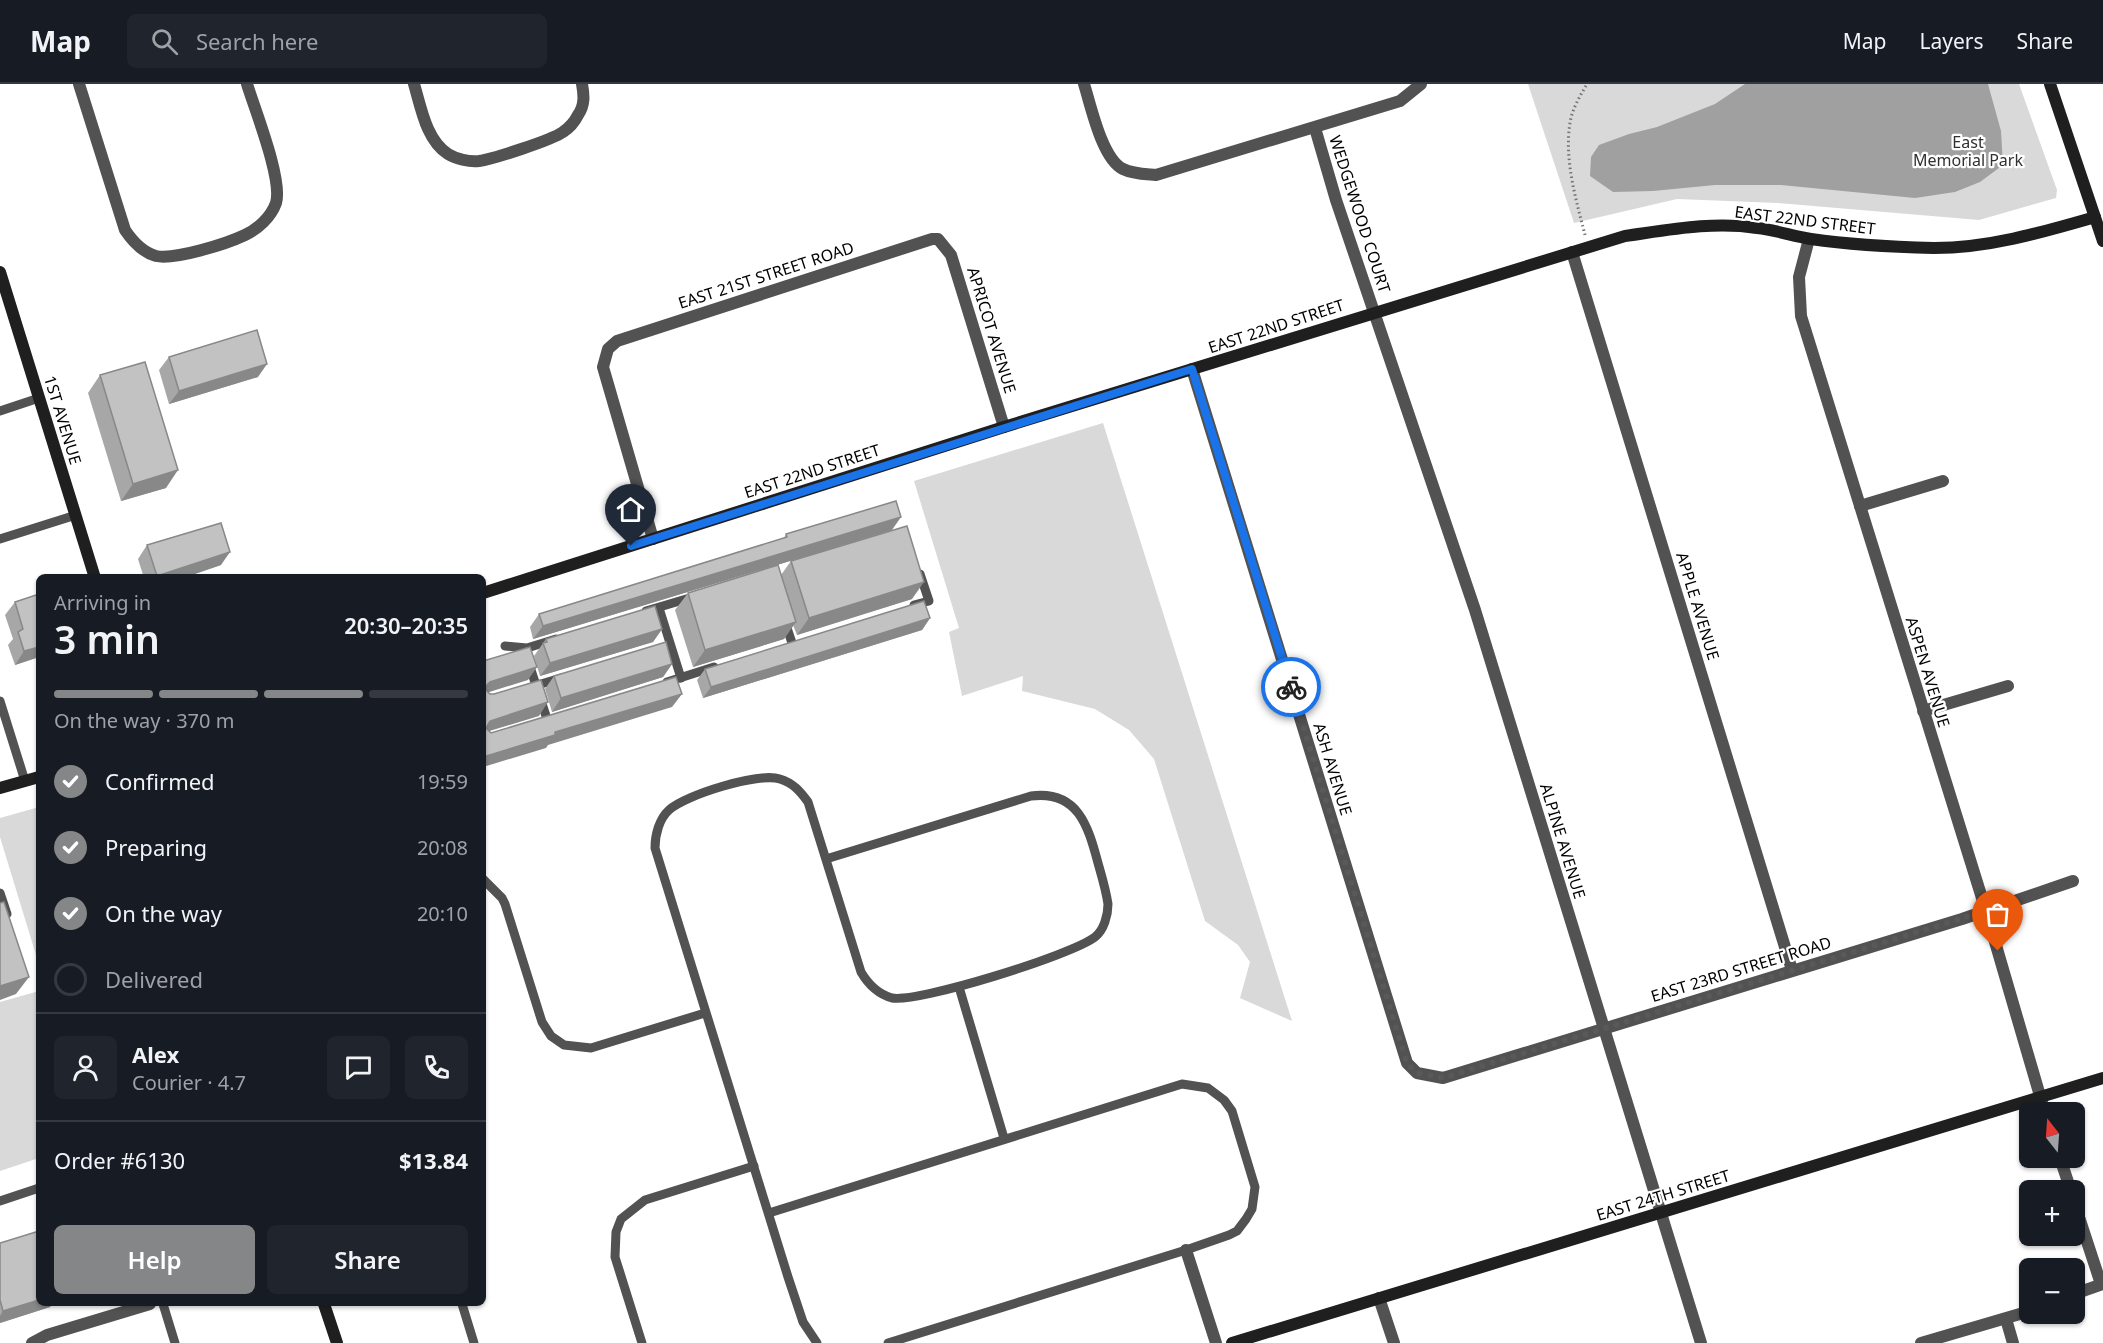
<!DOCTYPE html>
<meta charset="utf-8">
<style>
body{margin:0;font-family:"Noto Sans",sans-serif;background:#20242c;color:#f1f3f6;height:100vh;display:flex;flex-direction:column;font-size:22px;white-space:nowrap}
*{box-sizing:border-box;margin:0}
p{font-size:20px;color:#9ea1a6}
.icon{flex:none;width:33px;height:33px;fill:none;stroke:currentColor;stroke-width:2;stroke-linecap:round;stroke-linejoin:round}
.map{position:relative;flex:1;overflow:hidden}
.side{position:absolute;left:36px;top:490px;width:450px;height:732px;display:flex;flex-direction:column;background:#171b24;border-radius:9px;box-shadow:0 2px 4px #0004}
.side>*{flex:none}
.needle{width:39px;rotate:343deg}
.buttons{position:absolute;left:2019px;top:1018px;display:grid;gap:12px}
.buttons a{display:grid;place-items:center;width:66px;height:66px;border-radius:9px;background:#171b24;box-shadow:0 2px 4px #0004;font-size:30px}
.pin{position:absolute;display:grid;place-items:center;width:51px;height:51px;color:#fff;margin:-62px -26px;border-radius:50% 50% 50% 0;rotate:-45deg;box-shadow:0 0 6px #0007}
.pin .icon{rotate:45deg}
.courier{position:absolute;display:grid;place-items:center;width:60px;height:60px;margin:-30px;border:4px solid #1a73e8;border-radius:50%;background:#fff;color:#222;box-shadow:0 2px 8px #0007}
.summary em{font-style:normal;font-weight:600}
.summary div{display:flex;flex-direction:column-reverse}
.summary{display:flex;align-items:center;justify-content:space-between;height:102px;padding:0 18px}
h1{font-size:39px;font-weight:600;line-height:45px}
.bar{display:grid;grid-template-columns:repeat(4,1fr);gap:9px 6px;align-content:center;height:72px;padding:0 18px}
.bar i{height:8px;border-radius:4px;background:#363941}
.bar .selected{background:#858687}
.bar p{grid-column:span 4}
.line{display:flex;align-items:center;gap:15px;padding:0 18px;border-top:2px solid #363941}
.line div{flex:1}
.round{display:grid;place-items:center;flex:none;width:63px;height:63px;border-radius:9px;background:#20242c}
ol{padding:0 18px;list-style:none}
li{display:flex;align-items:center;gap:18px;height:66px}
li p{margin-inline-start:auto}
li .icon{padding:6px;border-radius:50%;background:#858687;color:#fff;stroke-width:4}
li:last-child{color:#9ea1a6}
li i{width:33px;height:33px;border:3px solid #363941;border-radius:50%}
.primary-button{display:flex;gap:12px;margin-top:auto;padding:12px 18px}
.primary-button a{flex:1;height:69px;border-radius:9px;background:#858687;color:#fff;font-size:24px;font-weight:600;line-height:69px;text-align:center}
.primary-button a+a{background:#20242c;color:#f1f3f6}
header{display:flex;align-items:center;gap:36px;box-sizing:border-box;height:84px;padding:0 30px;background:#171b24;border-bottom:2px solid #363941}
header strong{font-size:28px}
nav{display:flex;gap:33px;margin-inline-start:auto;font-size:21px}
.search{width:420px;height:54px;background:#20242c;display:flex;align-items:center;gap:15px;box-sizing:border-box;padding:0 21px;border-radius:9px;color:#9ea1a6;font-size:22px}
.map>svg:first-child{display:block}
.green{fill:#d9d9d9}
.water{fill:#a0a0a0}
.lines{fill:none;stroke-linecap:round;stroke-linejoin:round}
.path{stroke:#747474;stroke-width:3;stroke-dasharray:1.5 3;stroke-linecap:butt}
.lane{stroke:#525252;stroke-width:9}
.street{stroke:#525252;stroke-width:12}
.secondary{stroke:#1f1f1f;stroke-width:12}
.wall{fill:#a7a7a7}
.shaded-wall{fill:#888}
.building{fill:#c2c2c2;stroke:#888;stroke-width:1.5}
.done{stroke:#595959;stroke-width:6;stroke-dasharray:0 10.8}
.route{stroke:#1a73e8;stroke-width:8}
.labels{text-anchor:middle;stroke-width:4.5;stroke-linejoin:round;paint-order:stroke}
.park-label{font-size:16px;fill:#303030;stroke:#fff}
.street-label{font-size:16px;fill:#000;stroke:#fff}
</style>
<header>
<strong>Map</strong>
<div class="search"><svg class="icon" aria-label="search" viewBox="0 0 24 24"><circle cx="10" cy="10" r="6"/><path d="M15 15l6 6"/></svg>Search here</div>
<nav><a>Map</a><a>Layers</a><a>Share</a></nav>
</header>
<div class="map">
<svg width="2103" height="1259" viewBox="0 0 2103 1259">
<rect width="100%" height="100%" fill="#fff"/>
<!-- green -->
<g class="green">
<path d="M 1528,0 L 2019,0 L 2057,106 L 2056,114 L 1979,136 L 1778,119 L 1677,115 L 1574,139 Z"/>
<path d="M 1103,339 L 1292,937 L 1240,914 L 1250,878 L 1238,861 L 1205,837 L 1154,675 L 1129,646 L 1095,625 L 1022,607 L 1023,592 L 962,612 L 949,548 L 959,544 L 914,397 Z"/>
<path d="M 39,723 L 39,881 L 0,753 L 0,734 Z"/>
<path d="M 39,907 L 39,1074 L 0,1087 L 0,918 Z"/>
</g>
<!-- water -->
<path class="water" d="M 1745,0 L 1988,0 L 2001,47 L 2003,81 L 1980,98 L 1955,108 L 1915,114 L 1781,101 L 1715,101 L 1653,107 L 1613,108 L 1590,92 L 1591,73 L 1599,61 L 1629,50 L 1657,43 L 1715,20 Z"/>
<g class="lines">
<!-- path -->
<path class="path" d="M 1585,151 C 1576,116 1564,75 1570,39 C 1572,25 1580,12 1587,0"/>
<!-- lane -->
<g class="lane">
<path d="M 0,327 L 39,314"/>
<path d="M 0,455 L 76,431"/>
<path d="M 914,521 L 929,517 L 920,490"/>
<path d="M 659,524 L 681,594"/>
<path d="M 646,527 L 693,513"/>
<path d="M 785,538 L 792,559"/>
<path d="M 505,562 L 527,564 L 556,555"/>
<path d="M 529,580 L 547,635"/>
<path d="M 667,598 L 714,583"/>
<path d="M 531,603 L 561,594"/>
<path d="M 0,617 L 25,697"/>
<path d="M 483,795 L 502,814 L 505,820 L 542,938 L 551,952 L 564,961 L 591,964 L 705,929"/>
<path d="M 0,809 L 7,830"/>
<path d="M 959,903 L 1004,1054"/>
<path d="M 0,1117 L 39,1104"/>
<path d="M 769,1129 L 1182,1000 L 1208,1004 L 1224,1016 L 1232,1027 L 1255,1103 L 1252,1125 L 1246,1135 L 1237,1147 L 1229,1151 L 1186,1166 L 888,1259"/>
<path d="M 163,1220 L 175,1259"/>
<path d="M 462,1220 L 474,1259"/>
<path d="M 642,1259 L 615,1173 L 616,1148 L 621,1135 L 645,1116 L 754,1082"/>
<path d="M 817,1259 L 803,1238 L 788,1193 L 655,764 C 655,751 659,735 669,726 C 685,711 759,688 780,695 C 793,699 800,707 808,718 L 861,888 C 868,900 878,910 892,914 C 918,919 1072,871 1095,853 C 1104,846 1108,831 1108,820 C 1106,806 1102,793 1098,779 C 1088,742 1078,706 1031,712 L 826,775"/>
</g>
<!-- street -->
<g class="street">
<path d="M 79,0 L 125,146 C 133,158 142,168 156,172 C 175,176 226,160 245,151 C 258,145 271,133 276,119 C 283,96 255,26 247,0"/>
<path d="M 414,0 C 421,23 426,56 448,70 C 456,75 469,78 479,77 C 493,75 552,56 563,48 C 569,44 575,37 578,31 C 585,21 584,11 582,0"/>
<path d="M 1084,0 C 1091,22 1102,75 1123,85 C 1133,90 1145,90 1156,91 L 1400,17 L 1421,0"/>
<path d="M 1315,44 L 1336,116 L 1475,526 L 1701,1259"/>
<path d="M 1809,155 L 1799,193 L 1801,232 L 1986,827 L 2045,1029"/>
<path d="M 1572,168 L 1792,886"/>
<path d="M 1192,285 L 1407,979 L 1417,989 L 1443,994 L 1962,835 L 2073,797"/>
<path d="M 1860,422 L 1943,397"/>
<path d="M 653,455 L 603,283 L 608,265 L 617,257 L 932,155 L 938,155 L 951,171 L 1004,343"/>
<path d="M 1923,627 L 2008,602"/>
<path d="M 2060,1074 L 2071,1107"/>
<path d="M 2074,1118 L 2101,1200"/>
<path d="M 1186,1166 L 1216,1259"/>
<path d="M 2074,1210 L 2103,1200"/>
<path d="M 1379,1214 L 1394,1259"/>
<path d="M 2006,1235 L 2013,1259"/>
<path d="M 32,1259 L 47,1251 L 150,1220"/>
<path d="M 1921,1259 L 2030,1227"/>
</g>
<!-- secondary -->
<g class="secondary">
<path d="M 2050,0 L 2103,157"/>
<path d="M 0,188 L 95,494"/>
<path d="M 483,509 L 1004,343 L 1625,152 C 1668,146 1713,137 1757,144 C 1775,146 1793,152 1811,155 C 1852,161 1893,163 1934,164 C 1989,164 2043,148 2095,133"/>
<path d="M 0,704 L 39,693"/>
<path d="M 324,1220 L 337,1259"/>
<path d="M 1232,1259 L 2103,994"/>
</g>
</g>
<!-- wall -->
<g class="wall">
<path d="M 169,273 L 258,293 L 169,320 L 159,286 Z"/>
<path d="M 100,291 L 166,404 L 121,417 L 88,309 Z"/>
<path d="M 892,446 L 533,555 L 530,543 L 539,530 L 784,454 L 786,450 Z"/>
<path d="M 147,461 L 221,481 L 183,494 L 144,494 L 138,475 Z"/>
<path d="M 791,477 L 912,515 L 797,551 L 793,541 L 784,555 L 693,583 L 675,526 L 688,509 L 781,491 Z"/>
<path d="M 39,510 L 39,573 L 15,581 L 8,561 L 13,555 L 5,531 L 15,518 Z"/>
<path d="M 930,534 L 922,546 L 703,614 L 697,596 L 705,585 Z"/>
<path d="M 662,545 L 653,558 L 540,592 L 534,572 L 546,555 Z"/>
<path d="M 672,580 L 663,593 L 552,628 L 545,605 L 554,592 Z"/>
<path d="M 0,1159 L 39,1220 L 52,1220 L 50,1223 L 0,1239 Z"/>
</g>
<!-- shaded-wall -->
<g class="shaded-wall">
<path d="M 267,280 L 258,293 L 169,320 L 179,307 Z"/>
<path d="M 178,386 L 166,404 L 121,417 L 133,400 Z"/>
<path d="M 901,433 L 892,446 L 533,555 L 543,542 Z"/>
<path d="M 230,468 L 221,481 L 183,494 L 156,494 L 157,492 Z"/>
<path d="M 924,498 L 912,515 L 797,551 L 809,534 Z"/>
<path d="M 930,534 L 922,546 L 703,614 L 711,603 Z"/>
<path d="M 796,538 L 784,555 L 693,583 L 705,566 Z"/>
<path d="M 662,545 L 653,558 L 540,592 L 550,579 Z"/>
<path d="M 39,563 L 39,573 L 15,581 L 24,567 Z"/>
<path d="M 672,580 L 663,593 L 552,628 L 561,614 Z"/>
<path d="M 537,583 L 528,596 L 483,610 L 483,606 L 490,598 Z"/>
<path d="M 682,610 L 672,623 L 548,661 L 546,664 L 483,683 L 483,673 L 555,648 Z"/>
<path d="M 548,618 L 539,632 L 483,649 L 490,637 Z"/>
<path d="M 29,893 L 16,910 L 0,916 L 0,902 Z"/>
<path d="M 39,1216 L 39,1220 L 52,1220 L 50,1223 L 0,1239 L 0,1232 L 3,1227 Z"/>
</g>
<!-- building -->
<g class="building">
<path d="M 257,246 L 267,280 L 179,307 L 169,273 Z"/>
<path d="M 145,278 L 178,386 L 133,400 L 100,291 Z"/>
<path d="M 896,417 L 901,433 L 543,542 L 539,530 L 787,453 L 786,450 Z"/>
<path d="M 221,439 L 230,468 L 157,492 L 147,461 Z"/>
<path d="M 907,442 L 924,498 L 809,534 L 791,477 Z"/>
<path d="M 778,481 L 796,538 L 705,566 L 688,509 Z"/>
<path d="M 39,510 L 39,563 L 24,567 L 18,548 L 23,545 L 15,518 Z"/>
<path d="M 924,517 L 930,534 L 711,603 L 705,585 Z"/>
<path d="M 655,522 L 662,545 L 550,579 L 543,559 L 547,558 L 546,555 Z"/>
<path d="M 666,558 L 672,580 L 561,614 L 554,592 Z"/>
<path d="M 530,563 L 537,583 L 490,598 L 486,602 L 486,606 L 490,610 L 494,610 L 541,596 L 548,618 L 490,637 L 486,644 L 491,649 L 676,593 L 682,610 L 555,648 L 555,651 L 483,673 L 483,577 Z"/>
<path d="M 4,818 L 29,893 L 0,902 L 0,819 Z"/>
<path d="M 39,1147 L 39,1216 L 3,1227 L 0,1216 L 0,1159 Z"/>
</g>
<g class="lines">
<!-- done -->
<path class="done" d="M 1291,603 L 1407,979 L 1417,989 L 1443,994 L 1986,827 L 1998,867"/>
<!-- route -->
<path class="route" d="M 631,462 L 1192,285 L 1291,603"/>
</g>
<g class="labels">
<!-- park labels -->
<g class="park-label">
<text x="1968" y="64">East<tspan x="1968" dy="18">Memorial Park</tspan></text>
</g>
<!-- street labels -->
<g class="street-label">
<text transform="translate(1360 130) rotate(72)" y="6">WEDGEWOOD COURT</text>
<text transform="translate(1805 136) rotate(7)" y="6">EAST 22ND STREET</text>
<text transform="translate(766 191) rotate(-18)" y="6">EAST 21ST STREET ROAD</text>
<text transform="translate(1276 242) rotate(-18)" y="6">EAST 22ND STREET</text>
<text transform="translate(992 246) rotate(73)" y="6">APRICOT AVENUE</text>
<text transform="translate(63 336) rotate(73)" y="6">1ST AVENUE</text>
<text transform="translate(812 387) rotate(-18)" y="6">EAST 22ND STREET</text>
<text transform="translate(1698 522) rotate(73)" y="6">APPLE AVENUE</text>
<text transform="translate(1928 588) rotate(73)" y="6">ASPEN AVENUE</text>
<text transform="translate(1333 685) rotate(73)" y="6">ASH AVENUE</text>
<text transform="translate(1563 757) rotate(73)" y="6">ALPINE AVENUE</text>
<text transform="translate(1741 885) rotate(-17)" y="6">EAST 23RD STREET ROAD</text>
<text transform="translate(1663 1111) rotate(-17)" y="6">EAST 24TH STREET</text>
</g>
</g>
</svg>
<div class="buttons">
<a><svg class="needle" viewBox="-14 -14 28 28"><path d="M0-13l5 13h-10z" fill="#e53935"/><path d="M0 13l5-13h-10z" fill="#9ea1a6"/></svg></a>
<a>+</a>
<a>−</a>
</div>
<div class="pin" style="left:1998px;top:867px;background:#ea580c"><svg class="icon" aria-label="bag" viewBox="0 0 24 24"><path d="M5 8h14l-1 12H6zM9 8a3 3 0 0 1 6 0"/></svg></div>
<div class="pin" style="left:631px;top:462px;background:#1f2937"><svg class="icon" aria-label="home" viewBox="0 0 24 24"><path d="M3 11l9-7 9 7M6 9v11h12V9"/></svg></div>
<div class="courier" style="left:1291px;top:603px"><svg class="icon" aria-label="bike" viewBox="0 0 24 24"><circle cx="6" cy="16" r="4"/><circle cx="18" cy="16" r="4"/><path d="M6 16l4-8h5l3 8M10 8l3 8H6M13 5h3"/></svg></div>
<section class="side">
<div class="summary"><div><h1>3 min</h1><p>Arriving in</p></div><em>20:30–20:35</em></div>
<div class="bar"><i class="selected"></i><i class="selected"></i><i class="selected"></i><i></i><p>On the way · 370 m</p></div>
<ol>
<li><svg class="icon" aria-label="check" viewBox="0 0 24 24"><path d="M5 12l5 5 9-10"/></svg>Confirmed<p>19:59</p></li>
<li><svg class="icon" aria-label="check" viewBox="0 0 24 24"><path d="M5 12l5 5 9-10"/></svg>Preparing<p>20:08</p></li>
<li><svg class="icon" aria-label="check" viewBox="0 0 24 24"><path d="M5 12l5 5 9-10"/></svg>On the way<p>20:10</p></li>
<li><i></i>Delivered</li>
</ol>
<div class="line" style="height:108px"><a class="round"><svg class="icon" aria-label="person" viewBox="0 0 24 24"><circle cx="12" cy="8" r="4"/><path d="M4 21q1-7 8-7t8 7"/></svg></a><div><b>Alex</b><p>Courier · 4.7</p></div><a class="round"><svg class="icon" aria-label="chat" viewBox="0 0 24 24"><path d="M4 5h16v11H9l-5 4z"/></svg></a><a class="round"><svg class="icon" aria-label="phone" viewBox="0 0 24 24"><path d="M5 4h4l2 5-3 2q2 4 5 5l2-3 5 2v4C11 20 4 13 5 4z"/></svg></a></div>
<div class="line" style="height:78px"><div>Order #6130</div><b>$13.84</b></div>
<div class="primary-button"><a>Help</a><a>Share</a></div>
</section>
</div>
